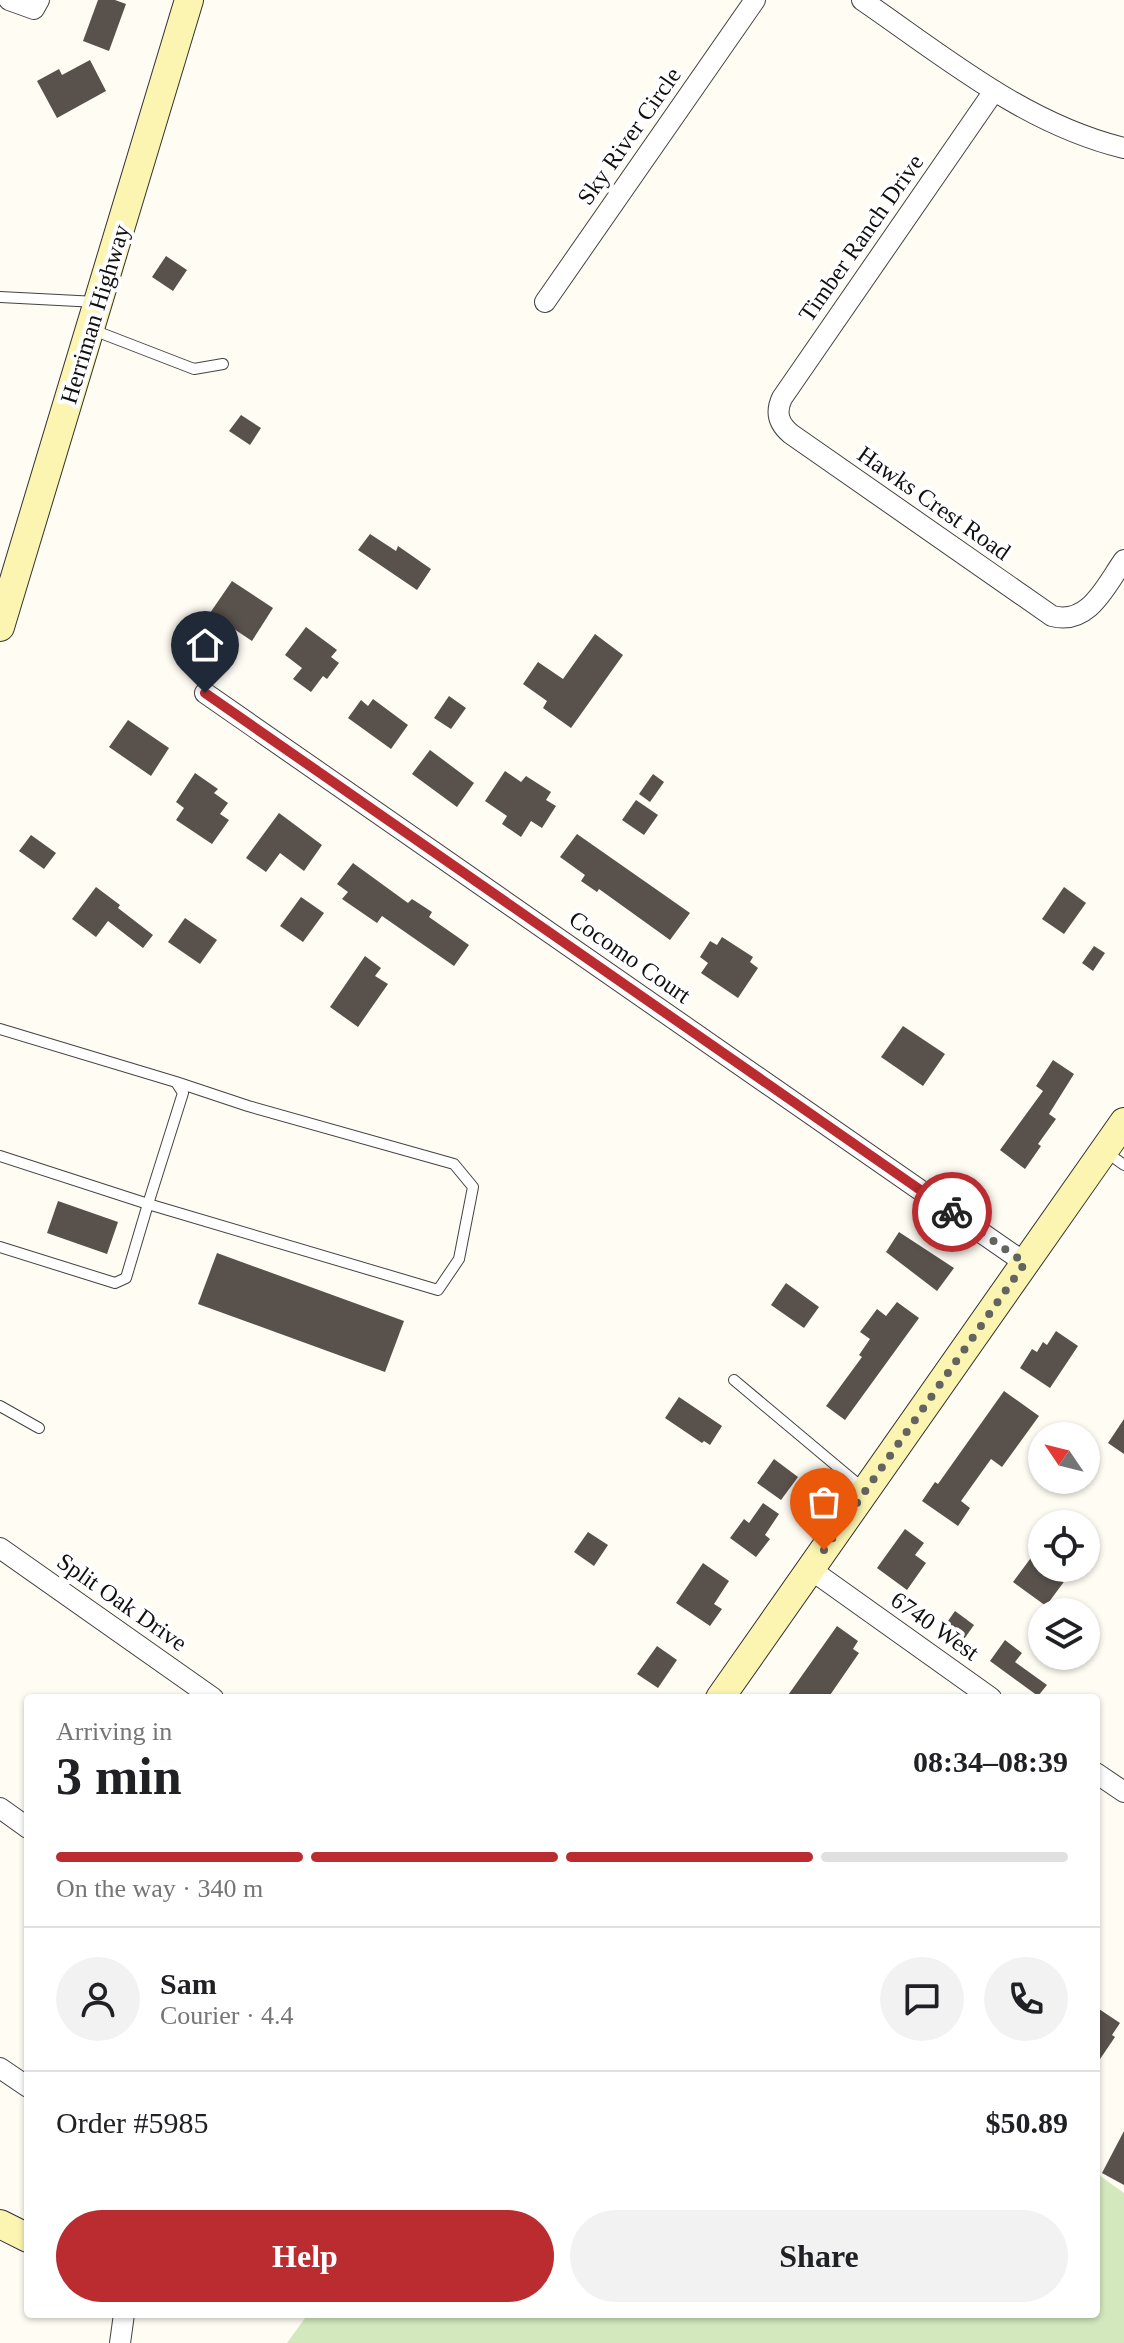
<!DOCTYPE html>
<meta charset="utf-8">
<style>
body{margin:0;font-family:"Times New Roman",serif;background:#f2f2f2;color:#202124;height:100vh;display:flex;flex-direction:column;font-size:30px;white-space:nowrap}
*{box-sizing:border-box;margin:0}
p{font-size:26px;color:#757577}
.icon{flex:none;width:44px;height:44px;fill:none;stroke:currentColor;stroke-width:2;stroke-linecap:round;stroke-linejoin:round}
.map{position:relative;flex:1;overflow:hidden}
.drawer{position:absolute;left:24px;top:1694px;width:1076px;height:624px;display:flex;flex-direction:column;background:#fff;border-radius:8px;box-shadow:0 2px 6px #0004}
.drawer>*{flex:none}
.needle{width:52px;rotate:305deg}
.controls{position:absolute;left:1028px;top:1422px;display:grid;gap:16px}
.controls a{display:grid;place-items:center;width:72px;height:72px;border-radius:50%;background:#fff;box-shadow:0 2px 6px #0004;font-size:40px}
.pin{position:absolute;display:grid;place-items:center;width:68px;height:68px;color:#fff;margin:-82px -34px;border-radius:50% 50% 50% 0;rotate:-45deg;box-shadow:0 0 8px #0007}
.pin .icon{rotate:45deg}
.courier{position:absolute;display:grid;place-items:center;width:80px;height:80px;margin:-40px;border:6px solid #bb2c30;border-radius:50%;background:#fff;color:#222;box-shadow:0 2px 10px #0007}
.summary em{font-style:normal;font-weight:800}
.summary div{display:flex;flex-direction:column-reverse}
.summary{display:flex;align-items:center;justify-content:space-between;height:136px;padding:0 32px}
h1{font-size:52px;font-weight:800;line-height:60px}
.bar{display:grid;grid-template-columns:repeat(4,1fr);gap:12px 8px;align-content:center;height:96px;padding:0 32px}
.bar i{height:10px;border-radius:6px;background:#e0e0e0}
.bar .selected{background:#bb2c30}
.bar p{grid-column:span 4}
.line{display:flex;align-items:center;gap:20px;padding:0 32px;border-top:2px solid #e0e0e0}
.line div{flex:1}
.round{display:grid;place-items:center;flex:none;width:84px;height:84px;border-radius:42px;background:#f2f2f2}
.button{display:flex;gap:16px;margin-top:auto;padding:16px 32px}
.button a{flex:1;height:92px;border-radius:48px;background:#bb2c30;color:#fff;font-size:32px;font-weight:800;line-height:92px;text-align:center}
.button a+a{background:#f2f2f2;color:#202124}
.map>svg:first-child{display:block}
.green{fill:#d3e8bd}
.building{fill:#58514c}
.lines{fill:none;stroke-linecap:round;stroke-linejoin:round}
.lane-casing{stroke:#434343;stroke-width:12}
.street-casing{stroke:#434343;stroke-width:22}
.secondary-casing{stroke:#323232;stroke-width:30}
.lane{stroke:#fff;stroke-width:10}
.street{stroke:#fff;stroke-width:20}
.secondary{stroke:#fcf5b1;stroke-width:28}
.done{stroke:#63635f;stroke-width:8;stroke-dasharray:0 14.4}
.route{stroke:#bb2c30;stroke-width:10}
.labels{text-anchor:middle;stroke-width:8;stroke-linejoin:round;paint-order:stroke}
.street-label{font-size:24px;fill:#101010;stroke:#fff}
</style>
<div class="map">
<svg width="1124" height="2343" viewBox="0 0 1124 2343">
<rect width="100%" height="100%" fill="#fefcf3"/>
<!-- green -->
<path class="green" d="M 1096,2173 L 1124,2193 L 1124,2343 L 287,2343 L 308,2314 L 1096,2314 Z"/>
<!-- building -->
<g class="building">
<path d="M 98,0 L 115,0 L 126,4 L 109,51 L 83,41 Z"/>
<path d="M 90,60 L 106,91 L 57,118 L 37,81 L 59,69 L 62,75 Z"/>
<path d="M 166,256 L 187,270 L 173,291 L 152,277 Z"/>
<path d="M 241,415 L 261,428 L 250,445 L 229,431 Z"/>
<path d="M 370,534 L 396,551 L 398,546 L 431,569 L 417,590 L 358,550 Z"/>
<path d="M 232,581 L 273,608 L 252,641 L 210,613 Z"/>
<path d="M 306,627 L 337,650 L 331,657 L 339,663 L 327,679 L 323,676 L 311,692 L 293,679 L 302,668 L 285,655 Z"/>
<path d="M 595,634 L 623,655 L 571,728 L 543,708 L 547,701 L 523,684 L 538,662 L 563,679 Z"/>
<path d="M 449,696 L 466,708 L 451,729 L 434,718 Z"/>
<path d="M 373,699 L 408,725 L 391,749 L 348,718 L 361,700 L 368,706 Z"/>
<path d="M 128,720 L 169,748 L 151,776 L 109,747 Z"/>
<path d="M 430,750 L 474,783 L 457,807 L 412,774 Z"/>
<path d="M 505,771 L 521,782 L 526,776 L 551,792 L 546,800 L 556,806 L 542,828 L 531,821 L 521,837 L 502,824 L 507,816 L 485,801 Z"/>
<path d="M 195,773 L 218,789 L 214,793 L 228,803 L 220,814 L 229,820 L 212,844 L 176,820 L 184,808 L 176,802 Z"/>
<path d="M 653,774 L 664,782 L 650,802 L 639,794 Z"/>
<path d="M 636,800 L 658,815 L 644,835 L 622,820 Z"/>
<path d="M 279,813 L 322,845 L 304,871 L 280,853 L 266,872 L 246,858 Z"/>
<path d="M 577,834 L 690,913 L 670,940 L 599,889 L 597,892 L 581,881 L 585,875 L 560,857 Z"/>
<path d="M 31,835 L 56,853 L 44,869 L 19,851 Z"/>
<path d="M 353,863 L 408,903 L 412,899 L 432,912 L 429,917 L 469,945 L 454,966 L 382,916 L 377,923 L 342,899 L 348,892 L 337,884 Z"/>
<path d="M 96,887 L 120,905 L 118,908 L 153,935 L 143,948 L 108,921 L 96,937 L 72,919 Z"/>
<path d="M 1064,887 L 1086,903 L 1064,934 L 1042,919 Z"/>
<path d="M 301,897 L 324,913 L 303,942 L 280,926 Z"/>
<path d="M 185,918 L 217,940 L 200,964 L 168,942 Z"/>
<path d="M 722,937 L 753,957 L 750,962 L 758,968 L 738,998 L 701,973 L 708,963 L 700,957 L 710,941 L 717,945 Z"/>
<path d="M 1094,946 L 1105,953 L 1093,971 L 1082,963 Z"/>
<path d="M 365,956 L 381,968 L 375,976 L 388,984 L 358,1027 L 330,1007 Z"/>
<path d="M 903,1026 L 945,1054 L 923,1086 L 881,1057 Z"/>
<path d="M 1053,1060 L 1074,1074 L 1049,1114 L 1056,1119 L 1038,1144 L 1041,1146 L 1025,1169 L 1000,1150 L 1043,1091 L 1036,1086 Z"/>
<path d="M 58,1201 L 118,1222 L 107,1254 L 47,1233 Z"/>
<path d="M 899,1232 L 954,1268 L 937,1291 L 886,1252 Z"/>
<path d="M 217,1253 L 404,1321 L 385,1372 L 198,1304 Z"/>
<path d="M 786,1283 L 819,1307 L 804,1328 L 771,1305 Z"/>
<path d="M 897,1302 L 919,1318 L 845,1420 L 826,1406 L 862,1357 L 859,1355 L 870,1339 L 860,1332 L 877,1309 L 886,1316 Z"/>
<path d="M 1056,1331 L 1078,1346 L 1050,1388 L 1020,1368 L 1032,1349 L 1037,1352 L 1043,1342 L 1047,1345 Z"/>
<path d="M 1004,1391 L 1039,1416 L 1002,1467 L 991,1459 L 961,1501 L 970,1508 L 958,1526 L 922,1501 L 935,1482 L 938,1484 Z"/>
<path d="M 679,1397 L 722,1426 L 710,1445 L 704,1441 L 702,1443 L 665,1418 Z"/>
<path d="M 1124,1419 L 1124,1454 L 1108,1443 Z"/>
<path d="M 774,1459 L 798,1477 L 781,1500 L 757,1483 Z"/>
<path d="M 763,1503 L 779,1514 L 765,1535 L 770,1539 L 756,1557 L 730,1538 L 744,1519 L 749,1523 Z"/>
<path d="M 905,1529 L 924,1543 L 915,1555 L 926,1563 L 907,1590 L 877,1568 Z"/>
<path d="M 588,1532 L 608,1545 L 594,1566 L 574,1552 Z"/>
<path d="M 1033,1555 L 1042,1562 L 1042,1568 L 1051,1568 L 1066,1579 L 1046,1606 L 1013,1582 Z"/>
<path d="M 703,1563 L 729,1581 L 714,1604 L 722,1609 L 710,1626 L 676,1603 Z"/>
<path d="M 955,1611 L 974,1625 L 962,1642 L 943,1628 Z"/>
<path d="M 837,1626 L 858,1641 L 853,1649 L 859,1653 L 828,1698 L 786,1698 Z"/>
<path d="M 1005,1640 L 1022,1653 L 1015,1662 L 1047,1685 L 1038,1696 L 990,1661 Z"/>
<path d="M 657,1646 L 677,1660 L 658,1688 L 637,1674 Z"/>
<path d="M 1096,2007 L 1120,2023 L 1112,2035 L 1115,2037 L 1096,2065 Z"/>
<path d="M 1124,2131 L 1124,2185 L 1102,2173 Z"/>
</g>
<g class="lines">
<!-- lane casing -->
<g class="lane-casing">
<g id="lane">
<path d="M 0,297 L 97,302"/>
<path d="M 93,330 L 194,369 L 223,364"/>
<path d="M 0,1029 L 176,1082 L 183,1093 L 148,1204 L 438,1290 L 459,1259 L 473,1187 L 454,1164 L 248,1106 L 176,1082"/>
<path d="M 1106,1152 L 1124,1165"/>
<path d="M 0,1156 L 148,1204 L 126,1278 L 115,1283 L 0,1247"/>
<path d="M 734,1380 L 864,1489"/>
<path d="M 0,1406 L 39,1428"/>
</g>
</g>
<!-- street casing -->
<g class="street-casing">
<g id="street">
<path d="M 9,0 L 34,9 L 39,0"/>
<path d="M 862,0 C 945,57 1025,124 1124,148"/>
<path d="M 994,91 L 782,398 C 775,413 779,424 791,434 L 1052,616 C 1089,626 1106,585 1124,560"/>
<path d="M 545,302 L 755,0"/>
<path d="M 205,693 L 1025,1263"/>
<path d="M 0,1548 L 213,1698"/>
<path d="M 810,1569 L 991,1698"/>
<path d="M 1096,1773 L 1124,1792"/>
<path d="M 0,1808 L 28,1828"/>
<path d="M 0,2068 L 28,2087"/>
<path d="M 120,2343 L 124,2314"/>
</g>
</g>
<!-- secondary casing -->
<g class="secondary-casing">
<g id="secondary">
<path d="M 0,627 L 189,0"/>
<path d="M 720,1698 L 1124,1122"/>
<path d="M 0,2224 L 28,2238"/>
</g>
</g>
<!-- lane -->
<use href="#lane" class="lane"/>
<!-- street -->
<use href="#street" class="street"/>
<!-- secondary -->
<use href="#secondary" class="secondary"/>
</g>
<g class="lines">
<!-- done -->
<path class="done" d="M 824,1550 L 1025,1263 L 952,1212"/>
<!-- route -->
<path class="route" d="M 205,693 L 952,1212"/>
</g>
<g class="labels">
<!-- street labels -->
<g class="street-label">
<text transform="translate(629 136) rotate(-55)" y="8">Sky River Circle</text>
<text transform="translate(861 238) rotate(-55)" y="8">Timber Ranch Drive</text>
<text transform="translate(95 314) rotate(-73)" y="8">Herriman Highway</text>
<text transform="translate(934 503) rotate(35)" y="8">Hawks Crest Road</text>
<text transform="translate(630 957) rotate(35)" y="8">Cocomo Court</text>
<text transform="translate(122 1602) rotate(35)" y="8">Split Oak Drive</text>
<text transform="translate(935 1626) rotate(35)" y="8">6740 West</text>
</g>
</g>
</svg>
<div class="controls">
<a><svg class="needle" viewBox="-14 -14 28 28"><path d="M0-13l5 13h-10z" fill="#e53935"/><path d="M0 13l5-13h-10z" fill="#757577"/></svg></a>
<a><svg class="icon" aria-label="locate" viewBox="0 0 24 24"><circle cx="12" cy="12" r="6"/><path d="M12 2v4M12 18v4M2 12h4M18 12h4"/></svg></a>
<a><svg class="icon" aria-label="layers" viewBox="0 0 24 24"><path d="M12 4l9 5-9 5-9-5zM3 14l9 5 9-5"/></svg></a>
</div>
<div class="pin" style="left:824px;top:1550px;background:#ea580c"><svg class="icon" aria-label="bag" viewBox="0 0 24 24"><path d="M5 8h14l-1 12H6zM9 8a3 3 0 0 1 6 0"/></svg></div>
<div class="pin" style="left:205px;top:693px;background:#1f2937"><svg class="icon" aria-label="home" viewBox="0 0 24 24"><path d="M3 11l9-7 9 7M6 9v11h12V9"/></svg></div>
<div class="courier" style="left:952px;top:1212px"><svg class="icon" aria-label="bike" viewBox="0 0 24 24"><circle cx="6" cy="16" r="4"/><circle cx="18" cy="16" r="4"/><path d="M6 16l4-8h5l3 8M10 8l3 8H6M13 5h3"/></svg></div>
<section class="drawer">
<div class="summary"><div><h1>3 min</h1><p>Arriving in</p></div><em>08:34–08:39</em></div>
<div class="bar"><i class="selected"></i><i class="selected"></i><i class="selected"></i><i></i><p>On the way · 340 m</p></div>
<div class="line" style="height:144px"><a class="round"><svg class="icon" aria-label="person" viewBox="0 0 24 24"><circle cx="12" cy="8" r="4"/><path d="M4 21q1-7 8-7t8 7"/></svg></a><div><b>Sam</b><p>Courier · 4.4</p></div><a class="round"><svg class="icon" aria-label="chat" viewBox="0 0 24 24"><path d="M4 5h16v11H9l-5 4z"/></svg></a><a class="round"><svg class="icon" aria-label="phone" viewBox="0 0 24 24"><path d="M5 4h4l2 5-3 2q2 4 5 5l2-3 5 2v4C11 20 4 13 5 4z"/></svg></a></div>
<div class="line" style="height:104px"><div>Order #5985</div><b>$50.89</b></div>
<div class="button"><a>Help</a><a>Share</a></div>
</section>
</div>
